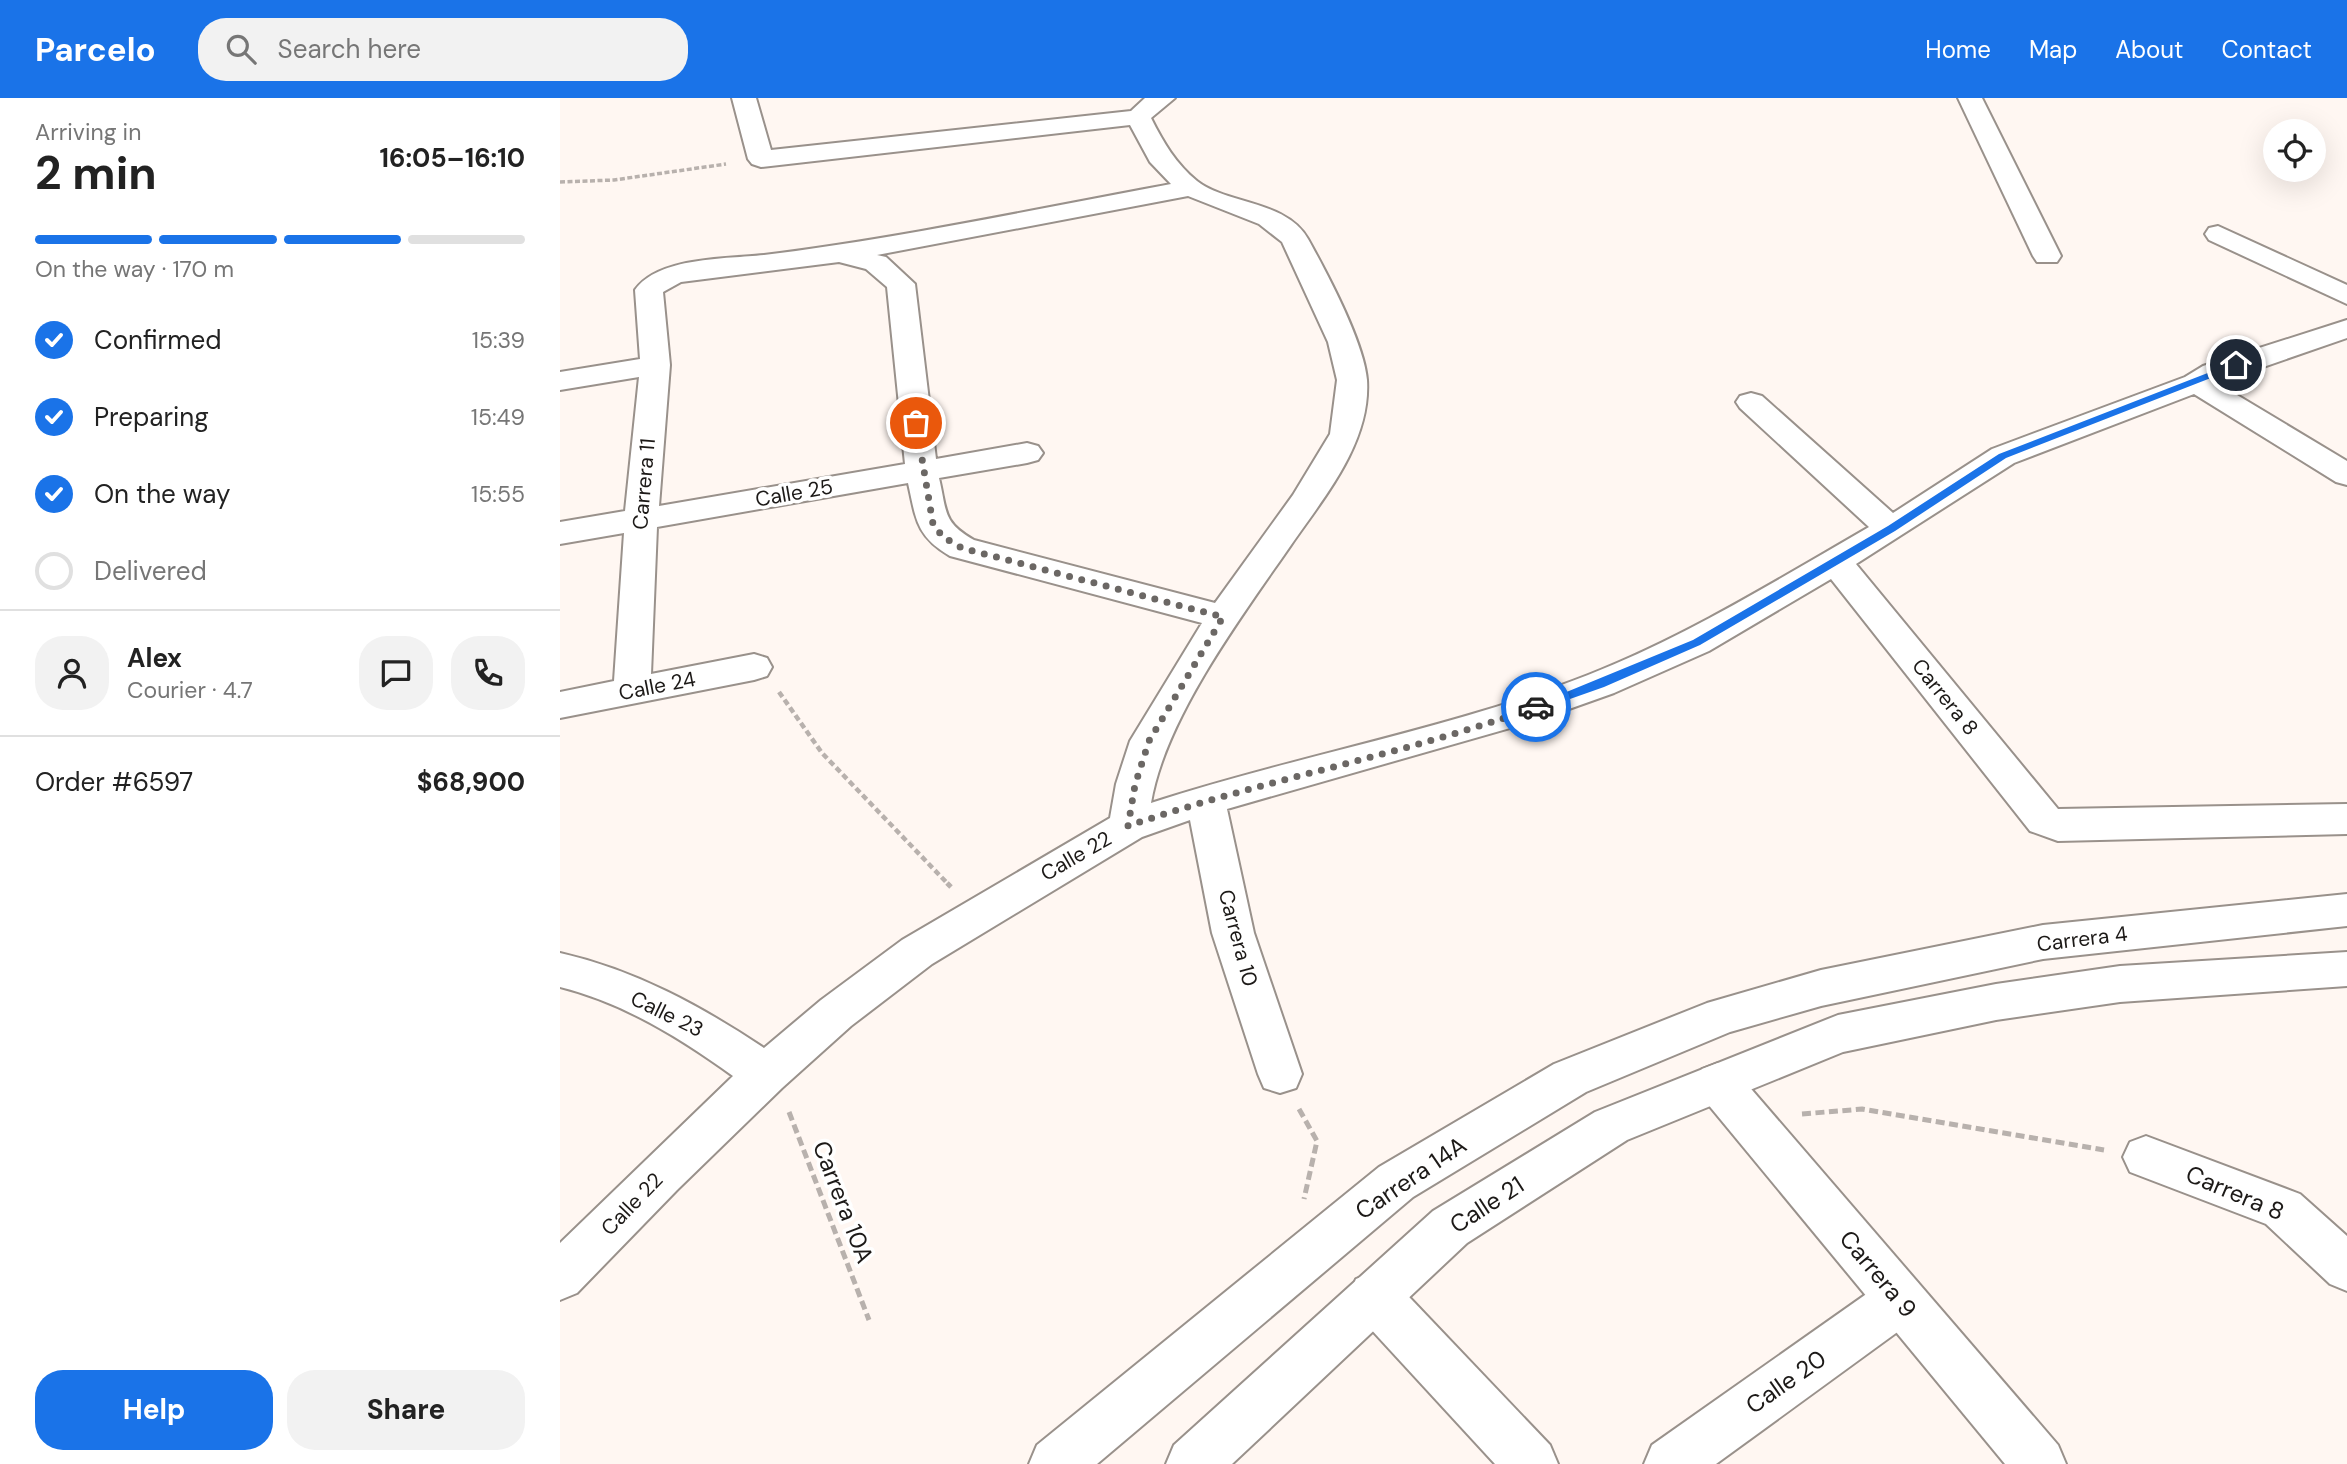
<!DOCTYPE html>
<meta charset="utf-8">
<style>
body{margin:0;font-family:"DM Sans",sans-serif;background:#f2f2f2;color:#222;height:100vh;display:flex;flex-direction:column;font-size:26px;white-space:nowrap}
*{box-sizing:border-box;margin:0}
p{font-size:23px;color:#767676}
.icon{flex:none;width:38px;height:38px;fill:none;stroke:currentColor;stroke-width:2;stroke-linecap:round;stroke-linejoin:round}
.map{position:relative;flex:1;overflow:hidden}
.side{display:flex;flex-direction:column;background:#fff;width:560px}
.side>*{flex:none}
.controls{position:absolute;left:1703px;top:21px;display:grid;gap:14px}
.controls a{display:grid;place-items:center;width:63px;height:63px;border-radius:50%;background:#fff;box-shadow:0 7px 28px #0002;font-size:35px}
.pin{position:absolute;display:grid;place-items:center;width:60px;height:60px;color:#fff;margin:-30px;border:4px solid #fff;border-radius:50%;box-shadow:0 2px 7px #0007}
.courier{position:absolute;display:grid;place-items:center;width:70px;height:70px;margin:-35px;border:5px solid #1a73e8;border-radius:50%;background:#fff;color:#222;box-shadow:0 2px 9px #0007}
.headline em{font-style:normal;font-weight:700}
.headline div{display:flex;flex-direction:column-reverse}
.headline{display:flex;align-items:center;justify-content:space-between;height:119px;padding:0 35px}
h1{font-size:46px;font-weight:700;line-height:52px}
.bar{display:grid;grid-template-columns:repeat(4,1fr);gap:10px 7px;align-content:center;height:84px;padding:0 35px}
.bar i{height:9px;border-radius:5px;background:#e0e0e0}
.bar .active{background:#1a73e8}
.bar p{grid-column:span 4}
.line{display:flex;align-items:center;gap:18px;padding:0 35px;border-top:2px solid #e0e0e0}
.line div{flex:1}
.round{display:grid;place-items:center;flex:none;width:74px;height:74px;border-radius:28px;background:#f2f2f2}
ol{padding:0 35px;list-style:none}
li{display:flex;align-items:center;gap:21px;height:77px}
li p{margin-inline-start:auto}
li .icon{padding:7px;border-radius:50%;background:#1a73e8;color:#fff;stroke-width:4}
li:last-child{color:#767676}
li i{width:38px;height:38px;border:4px solid #e0e0e0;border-radius:50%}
.button{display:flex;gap:14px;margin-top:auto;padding:14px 35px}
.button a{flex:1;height:80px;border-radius:28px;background:#1a73e8;color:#fff;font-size:28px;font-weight:700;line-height:80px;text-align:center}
.button a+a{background:#f2f2f2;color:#222}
header{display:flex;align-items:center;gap:42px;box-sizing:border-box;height:98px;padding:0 35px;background:#1a73e8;color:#fff}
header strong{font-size:33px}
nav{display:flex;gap:38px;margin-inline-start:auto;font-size:24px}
.search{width:490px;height:63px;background:#f2f2f2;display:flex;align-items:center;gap:18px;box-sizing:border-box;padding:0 24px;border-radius:28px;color:#767676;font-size:26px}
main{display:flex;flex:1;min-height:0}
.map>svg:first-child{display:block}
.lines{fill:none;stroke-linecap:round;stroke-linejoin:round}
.minor-casing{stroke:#99918b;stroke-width:4}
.tertiary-casing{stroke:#99918b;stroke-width:4}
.trunk-casing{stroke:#99918b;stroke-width:4}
.path-far2{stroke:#b8b1ad;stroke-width:3.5;stroke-dasharray:5 2.5;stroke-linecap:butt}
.path-far1{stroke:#b8b1ad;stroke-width:4.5;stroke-dasharray:6 3.5;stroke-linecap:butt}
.path{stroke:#b8b1ad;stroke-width:5;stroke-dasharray:9 4.5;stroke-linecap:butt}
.minor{fill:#fff;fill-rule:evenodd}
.tertiary{fill:#fff;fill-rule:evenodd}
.trunk{fill:#fff;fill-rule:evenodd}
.route{fill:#1a73e8}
.done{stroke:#6b6764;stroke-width:7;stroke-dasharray:0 12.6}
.labels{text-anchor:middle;stroke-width:7;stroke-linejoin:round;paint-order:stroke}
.street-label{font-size:21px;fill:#1c1917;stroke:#fff}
.near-street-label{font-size:24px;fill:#1c1917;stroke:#fff}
</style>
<header>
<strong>Parcelo</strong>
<div class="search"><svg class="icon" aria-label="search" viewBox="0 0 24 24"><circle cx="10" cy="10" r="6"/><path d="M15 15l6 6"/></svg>Search here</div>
<nav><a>Home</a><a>Map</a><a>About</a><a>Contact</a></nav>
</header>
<main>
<section class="side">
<div class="headline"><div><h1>2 min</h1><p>Arriving in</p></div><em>16:05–16:10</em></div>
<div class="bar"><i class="active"></i><i class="active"></i><i class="active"></i><i></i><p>On the way · 170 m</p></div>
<ol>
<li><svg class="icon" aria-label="check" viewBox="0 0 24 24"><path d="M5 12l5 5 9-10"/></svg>Confirmed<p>15:39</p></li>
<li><svg class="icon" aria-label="check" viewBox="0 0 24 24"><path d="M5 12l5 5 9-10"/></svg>Preparing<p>15:49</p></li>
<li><svg class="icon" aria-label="check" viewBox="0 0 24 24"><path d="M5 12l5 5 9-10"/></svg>On the way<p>15:55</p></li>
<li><i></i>Delivered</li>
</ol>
<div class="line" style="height:126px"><a class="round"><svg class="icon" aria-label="person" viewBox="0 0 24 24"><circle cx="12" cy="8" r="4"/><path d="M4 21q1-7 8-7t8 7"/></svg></a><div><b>Alex</b><p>Courier · 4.7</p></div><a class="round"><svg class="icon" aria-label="chat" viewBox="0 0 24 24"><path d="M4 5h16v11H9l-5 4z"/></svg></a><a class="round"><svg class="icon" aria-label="phone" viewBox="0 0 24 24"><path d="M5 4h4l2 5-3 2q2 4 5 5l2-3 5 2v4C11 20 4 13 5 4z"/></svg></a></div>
<div class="line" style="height:91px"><div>Order #6597</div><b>$68,900</b></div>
<div class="button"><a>Help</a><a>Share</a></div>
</section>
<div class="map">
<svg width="1787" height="1366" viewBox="0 0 1787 1366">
<rect width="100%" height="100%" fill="#fff7f2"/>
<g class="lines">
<!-- minor casing -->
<g class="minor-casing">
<g id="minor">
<path d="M 172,0 L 196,0 L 211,52 L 571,13 L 585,0 L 615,0 L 591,20 C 603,44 616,66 637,83 C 668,107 726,102 748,141 C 767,175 804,245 807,282 C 811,344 765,398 731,447 C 682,518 605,620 591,705 C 735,658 887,632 1028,577 C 1127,538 1217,482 1309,429 L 1180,310 L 1176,304 L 1180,298 L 1191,295 L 1202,298 L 1333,415 L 1432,351 L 1625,279 L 1643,268 L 1787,222 L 1787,240 L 1657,285 L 1787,363 L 1787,387 L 1776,384 L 1634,296 L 1454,365 L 1296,466 L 1498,711 L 1787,706 L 1787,736 L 1498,743 L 1470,733 L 1271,481 L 1149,553 L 1054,595 L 978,622 L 667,711 L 694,835 L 742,976 L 736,990 L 720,995 L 704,990 L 698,976 L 652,835 L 630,722 L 582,739 L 372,866 L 291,928 L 222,990 L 117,1092 L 17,1195 L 0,1202 L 0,1145 L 173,978 C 120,940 64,905 0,889 L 0,855 C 75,872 141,908 204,950 L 261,902 L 342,842 L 550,720 L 556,686 L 570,643 L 642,525 L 390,458 C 356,438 356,421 348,385 L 97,429 L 91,576 L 194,556 L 207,560 L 212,569 L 207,578 L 194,582 L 0,620 L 0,594 L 54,583 L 64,435 L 0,446 L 0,424 L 65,413 L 79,279 L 0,292 L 0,274 L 80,261 L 75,192 C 98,159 166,161 204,157 C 341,140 476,111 611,86 L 590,64 L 570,27 L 201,69 L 192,66 L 188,61 ZM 628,98 L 699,126 L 722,144 L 768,244 L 777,282 L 770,336 L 733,397 L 655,505 L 414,442 C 382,424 387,413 379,380 L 467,365 L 478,362 L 483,355 L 478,348 L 467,345 L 376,361 L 355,186 L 326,159 L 317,157 ZM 279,164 L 306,171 L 327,189 L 345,366 L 99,408 L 110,267 L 103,194 L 121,184 Z"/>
<path d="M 1398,0 L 1422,0 L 1501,158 L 1497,164 L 1477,164 L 1473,158 Z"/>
<path d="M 1658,128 L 1787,187 L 1787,206 L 1649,142 L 1645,136 L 1649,130 Z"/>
<path d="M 1586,1038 L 1740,1096 L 1787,1138 L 1787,1193 L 1770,1186 L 1706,1126 L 1570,1074 L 1563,1059 L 1570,1044 Z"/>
<path d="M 814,1174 L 832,1181 L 990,1347 L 998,1366 L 935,1366 L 796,1215 L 789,1198 L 796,1181 Z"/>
<path d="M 1340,1178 L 1358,1185 L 1365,1202 L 1358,1219 L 1156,1366 L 1084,1366 L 1092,1347 L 1322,1185 Z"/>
</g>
</g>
<!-- tertiary casing -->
<g class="tertiary-casing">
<path id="tertiary" d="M 1158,965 L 1174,971 L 1498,1347 L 1506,1366 L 1445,1366 L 1142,999 L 1136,985 L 1142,971 Z"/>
</g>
<!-- trunk casing -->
<g class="trunk-casing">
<g id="trunk">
<path d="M 1787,796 L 1787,828 L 1483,861 L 1261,908 L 1170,934 L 1026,994 L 853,1099 L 537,1366 L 469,1366 L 477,1347 L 819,1069 L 994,966 L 1147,905 L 1261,872 L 1483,827 Z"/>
<path d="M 1787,854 L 1787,888 L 1560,904 L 1436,922 L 1283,954 L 1067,1042 L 907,1145 L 672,1366 L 606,1366 L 614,1347 L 873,1113 L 1035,1014 L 1278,917 L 1436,886 L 1560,868 Z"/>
</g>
</g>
<!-- path-far2 -->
<path class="path-far2" d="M 0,84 L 54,82 L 166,66"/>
<!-- path-far1 -->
<path class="path-far1" d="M 219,594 L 262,655 L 389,787"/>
<!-- path -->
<g class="path">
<path d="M 387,785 L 391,789"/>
<path d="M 739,1011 L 757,1043 L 744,1101"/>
<path d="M 229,1014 L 309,1222"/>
<path d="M 1242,1016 L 1302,1011 L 1544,1052"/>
</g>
<!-- minor -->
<use href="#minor" class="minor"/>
<!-- tertiary -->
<use href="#tertiary" class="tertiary"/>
<!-- trunk -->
<use href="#trunk" class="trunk"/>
</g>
<!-- route -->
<path class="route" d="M 1676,264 L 1679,269 L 1446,360 L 1335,433 L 1140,547 L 1044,589 L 976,613 L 970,609 L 1133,542 L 1328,428 L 1439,356 Z"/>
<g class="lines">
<!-- done -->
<path class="done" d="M 356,325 L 373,426 L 383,439 L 402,450 L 663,519 L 589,643 L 575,687 L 568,728 C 702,682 843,657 976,609"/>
</g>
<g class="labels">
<!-- street labels -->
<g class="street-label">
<text transform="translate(84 386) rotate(-85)" y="7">Carrera 11</text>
<text transform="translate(234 395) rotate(-10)" y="7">Calle 25</text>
<text transform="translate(97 588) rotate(-11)" y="7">Calle 24</text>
<text transform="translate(1385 599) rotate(51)" y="7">Carrera 8</text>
<text transform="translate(516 758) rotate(-30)" y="7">Calle 22</text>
<text transform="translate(678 840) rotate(75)" y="7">Carrera 10</text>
<text transform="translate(1522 841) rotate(-7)" y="7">Carrera 4</text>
<text transform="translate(107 916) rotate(26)" y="7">Calle 23</text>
<text transform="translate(72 1106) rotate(-46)" y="7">Calle 22</text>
</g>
<!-- near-street labels -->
<g class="near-street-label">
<text transform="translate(851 1080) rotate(-34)" y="8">Carrera 14A</text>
<text transform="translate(1675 1095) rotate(23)" y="8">Carrera 8</text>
<text transform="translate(283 1104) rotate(69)" y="8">Carrera 10A</text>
<text transform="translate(927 1107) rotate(-33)" y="8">Calle 21</text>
<text transform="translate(1318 1176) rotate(50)" y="8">Carrera 9</text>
<text transform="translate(1226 1284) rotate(-35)" y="8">Calle 20</text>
</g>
</g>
</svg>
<div class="controls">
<a><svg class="icon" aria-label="locate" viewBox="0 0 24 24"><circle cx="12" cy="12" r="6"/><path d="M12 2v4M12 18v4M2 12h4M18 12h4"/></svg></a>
</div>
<div class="pin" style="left:356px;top:325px;background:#ea580c"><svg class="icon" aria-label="bag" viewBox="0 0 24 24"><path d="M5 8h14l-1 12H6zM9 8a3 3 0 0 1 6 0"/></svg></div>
<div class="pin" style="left:1676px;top:267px;background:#1f2937"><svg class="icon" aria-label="home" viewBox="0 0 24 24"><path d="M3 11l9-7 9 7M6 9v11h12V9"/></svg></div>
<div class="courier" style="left:976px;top:609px"><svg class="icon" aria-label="car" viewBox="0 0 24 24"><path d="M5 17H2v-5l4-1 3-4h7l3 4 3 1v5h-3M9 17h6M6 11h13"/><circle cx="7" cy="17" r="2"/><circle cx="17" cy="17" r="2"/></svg></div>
</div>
</main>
